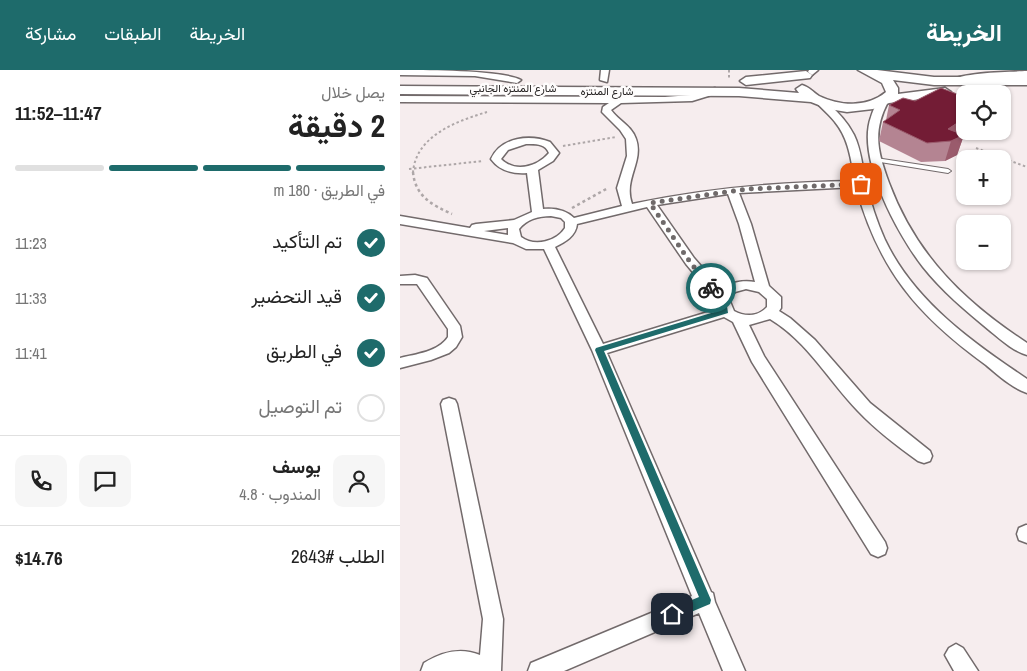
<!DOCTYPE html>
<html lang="ar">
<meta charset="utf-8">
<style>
body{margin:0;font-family:"Archivo Narrow",Vazirmatn,sans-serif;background:#f6f6f6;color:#222;direction:rtl;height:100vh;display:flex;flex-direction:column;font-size:19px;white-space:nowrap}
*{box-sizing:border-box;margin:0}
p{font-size:16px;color:#767676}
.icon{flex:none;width:28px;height:28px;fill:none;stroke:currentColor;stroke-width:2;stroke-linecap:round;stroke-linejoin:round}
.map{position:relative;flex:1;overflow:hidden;direction:ltr}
.side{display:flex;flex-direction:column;background:#fff;width:400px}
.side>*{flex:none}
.buttons{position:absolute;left:556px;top:15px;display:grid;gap:10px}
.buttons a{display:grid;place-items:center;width:55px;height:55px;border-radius:10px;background:#fff;box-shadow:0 1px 4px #0004;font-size:25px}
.pin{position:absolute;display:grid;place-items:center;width:42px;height:42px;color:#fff;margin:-21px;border-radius:10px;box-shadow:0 2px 8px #0006}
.courier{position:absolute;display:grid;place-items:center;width:50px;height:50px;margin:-25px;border:4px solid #1e6b6b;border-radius:50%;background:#fff;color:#222;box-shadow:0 1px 6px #0007}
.headline em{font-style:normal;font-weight:700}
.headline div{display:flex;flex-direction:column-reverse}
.headline{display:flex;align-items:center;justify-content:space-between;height:85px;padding:0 15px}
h1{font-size:32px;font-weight:700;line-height:38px}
.bar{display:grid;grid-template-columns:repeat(4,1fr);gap:8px 5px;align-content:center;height:60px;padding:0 15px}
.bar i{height:6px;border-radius:4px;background:#e0e0e0}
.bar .active{background:#1e6b6b}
.bar p{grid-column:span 4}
.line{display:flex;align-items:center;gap:12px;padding:0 15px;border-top:1px solid #e0e0e0}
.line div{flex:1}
.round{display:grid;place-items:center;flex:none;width:52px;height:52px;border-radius:10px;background:#f6f6f6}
ol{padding:0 15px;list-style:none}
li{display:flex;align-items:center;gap:15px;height:55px}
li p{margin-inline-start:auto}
li .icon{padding:5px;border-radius:50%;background:#1e6b6b;color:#fff;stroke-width:4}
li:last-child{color:#767676}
li i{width:28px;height:28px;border:2px solid #e0e0e0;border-radius:50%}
header{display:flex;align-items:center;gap:30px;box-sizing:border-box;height:70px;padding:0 25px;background:#1e6b6b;color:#fff}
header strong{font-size:24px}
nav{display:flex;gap:28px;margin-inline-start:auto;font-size:18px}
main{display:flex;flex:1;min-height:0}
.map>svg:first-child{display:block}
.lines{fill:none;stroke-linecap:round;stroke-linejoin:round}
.lane-casing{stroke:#726a6b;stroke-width:2}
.street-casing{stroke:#726a6b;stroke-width:3}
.secondary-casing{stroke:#726a6b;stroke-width:3}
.path-far1{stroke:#aea7a8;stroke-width:2;stroke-dasharray:2.5 2.5;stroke-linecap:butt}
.path{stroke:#aea7a8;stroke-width:2.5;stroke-dasharray:3 3;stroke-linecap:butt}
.lane{fill:#fff;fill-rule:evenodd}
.street{fill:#fff;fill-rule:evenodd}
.secondary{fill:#fff;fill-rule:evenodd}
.wall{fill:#b48492}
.shaded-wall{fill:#9a5b6c}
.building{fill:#731c35;stroke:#9a5b6c}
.route{fill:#1e6b6b}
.done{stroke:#6f6a6a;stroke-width:5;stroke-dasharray:0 9}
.labels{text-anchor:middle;stroke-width:5;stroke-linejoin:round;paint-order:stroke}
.far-street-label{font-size:11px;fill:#262323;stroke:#fefcfc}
</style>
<header>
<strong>الخريطة</strong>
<nav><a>الخريطة</a><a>الطبقات</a><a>مشاركة</a></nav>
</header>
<main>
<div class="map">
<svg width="627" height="601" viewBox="0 0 627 601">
<rect width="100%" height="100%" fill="#f6edee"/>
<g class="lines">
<!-- lane casing -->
<g class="lane-casing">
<path id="lane" d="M 476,88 L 548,99 L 551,101 L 548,103 L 474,91 L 474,89 Z"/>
</g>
<!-- street casing -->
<g class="street-casing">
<g id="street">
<path d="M 0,0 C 26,0 102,0 121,10 L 117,13 L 75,6 L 0,5 Z"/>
<path d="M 201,0 L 209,0 L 207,12 L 200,10 Z"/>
<path d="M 409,0 L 418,0 L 412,5 L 408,2 Z"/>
<path d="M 627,1 L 627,7 L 584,9 L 554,14 L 550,11 C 562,2 610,2 627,1 Z"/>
<path d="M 315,18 L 319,21 L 318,23 L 292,31 L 221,33 L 211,40 C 218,50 232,56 236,69 C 244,92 223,109 232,134 C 308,118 377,112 455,111 C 451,90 449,69 435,52 C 430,45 422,39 416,32 L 418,30 L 424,30 C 436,40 447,51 454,65 C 461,79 462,96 466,112 C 470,131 477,152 485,170 C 514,231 572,272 627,309 L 627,323 C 612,318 598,305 586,295 C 517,245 479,200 456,117 L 339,123 L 351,154 L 369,216 L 381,227 L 381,238 L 379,241 L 390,248 L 415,270 L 470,333 L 530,381 L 532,386 L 530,391 L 524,393 L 518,391 C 497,376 476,360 458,341 C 428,310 408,272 370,249 L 349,255 L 364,286 L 485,472 L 487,478 L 485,484 L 478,487 L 471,484 L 352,292 L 333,252 L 324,247 L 207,283 L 311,522 L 313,523 L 315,532 L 345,601 L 323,601 L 299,543 L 164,601 L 128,601 L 131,593 L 292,526 L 192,280 L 144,179 L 126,179 L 113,173 L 0,154 L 0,146 L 70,158 L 72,155 L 76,154 L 114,150 L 132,142 L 127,103 C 112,104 100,101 91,89 C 101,67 130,64 150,72 L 159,83 L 153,91 L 138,100 L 143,139 C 154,138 166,140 174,148 L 222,136 L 217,118 L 227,86 L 226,69 L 220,60 L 202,42 L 203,37 L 209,33 L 0,32 L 0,26 L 265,27 L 291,25 ZM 126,74 C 135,74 145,73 149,83 C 137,97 115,103 101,89 L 108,80 ZM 328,124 L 339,154 L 355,212 C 344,210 329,212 322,220 L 294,188 L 257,135 ZM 247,137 L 286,194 L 316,230 L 318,239 L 203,274 L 155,177 C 165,172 176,166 177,154 ZM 151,146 L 161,148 L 165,152 L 165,158 C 156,172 134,177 121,167 L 119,159 C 127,149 139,146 151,146 ZM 108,158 L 108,165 L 84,161 ZM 346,219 L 359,222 L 367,229 L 367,237 C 358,247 345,247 334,241 L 329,229 L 335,222 Z"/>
<path d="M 483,29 L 488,32 C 472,62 478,83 489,113 C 516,185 563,231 627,273 L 627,285 C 613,281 600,269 589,260 C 566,241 542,221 523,197 C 498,165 456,88 471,47 C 473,41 476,31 483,29 Z"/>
<path d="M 15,205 L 27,208 L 60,256 L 62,267 L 56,277 L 49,283 L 31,290 L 0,298 L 0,288 C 16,284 38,282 48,267 L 48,259 L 17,214 L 0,214 L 0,206 Z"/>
<path d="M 49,328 L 55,330 L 57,334 L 103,549 L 101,601 L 21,601 L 24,593 C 42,582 60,577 80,585 L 83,549 L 41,334 L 43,330 Z"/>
<path d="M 626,455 L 627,455 L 627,473 L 619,470 L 617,464 L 619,458 Z"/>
<path d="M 556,574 L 563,578 L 578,601 L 554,601 L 545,585 L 549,578 Z"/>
</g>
</g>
<!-- secondary casing -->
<g class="secondary-casing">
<g id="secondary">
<path d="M 458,0 L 477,0 L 534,7 L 627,7 L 627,15 L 534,15 L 493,10 L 498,18 L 498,24 L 545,18 L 551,22 L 545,26 L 489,33 L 473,39 L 447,42 L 429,39 L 411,32 L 339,26 L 0,24 L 0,16 L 339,18 L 399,23 L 396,19 L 402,15 C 409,17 413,22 419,26 C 440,36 467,38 486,22 L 482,13 Z"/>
<path d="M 406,1 L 412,5 L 410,8 L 346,15 L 340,11 L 346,7 Z"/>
</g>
</g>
<!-- path-far1 -->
<g class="path-far1">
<path d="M 329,0 L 329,9"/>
<path d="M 163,76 L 216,67"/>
<path d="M 576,78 L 627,97"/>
<path d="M 9,99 L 83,91"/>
<path d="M 13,103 C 15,66 57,51 87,42"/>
</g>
<!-- path -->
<g class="path">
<path d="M 13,102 C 15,126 32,135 52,144"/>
<path d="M 172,138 L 208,118"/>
</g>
<!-- lane -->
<use href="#lane" class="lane"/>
<!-- street -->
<use href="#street" class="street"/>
<!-- secondary -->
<use href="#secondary" class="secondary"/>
</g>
<!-- wall -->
<path class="wall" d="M 489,35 L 567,61 L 562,65 L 564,65 L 557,85 L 545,91 L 521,92 L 479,71 L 483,52 L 486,50 Z"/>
<!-- shaded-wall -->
<path class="shaded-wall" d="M 565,48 L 565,61 L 567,61 L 556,69 L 564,65 L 557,85 L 545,91 L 551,71 L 548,59 Z"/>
<!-- building -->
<path class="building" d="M 541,18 L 565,27 L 565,48 L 548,59 L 564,65 L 551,71 L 527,73 L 483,52 L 500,40 L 489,35 L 503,28 L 515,31 Z"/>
<!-- route -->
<path class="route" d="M 309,216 L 314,216 L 326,229 L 328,243 L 204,281 L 311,530 L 310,534 L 272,550 L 268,548 L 267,544 L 268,540 L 299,527 L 195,280 L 196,278 L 321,240 L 318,230 L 309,220 Z"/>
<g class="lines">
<!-- done -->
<path class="done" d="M 311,218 L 290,192 L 250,133 L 347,119 L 461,114"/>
</g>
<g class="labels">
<!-- far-street labels -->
<g class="far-street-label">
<text x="113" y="22">شارع المنتزه الجانبي</text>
<text x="207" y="25">شارع المنتزه</text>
</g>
</g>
</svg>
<div class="buttons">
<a><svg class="icon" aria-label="locate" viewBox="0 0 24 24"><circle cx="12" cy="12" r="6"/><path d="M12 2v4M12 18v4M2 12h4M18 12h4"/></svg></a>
<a>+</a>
<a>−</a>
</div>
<div class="pin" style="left:461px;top:114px;background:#ea580c"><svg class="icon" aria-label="bag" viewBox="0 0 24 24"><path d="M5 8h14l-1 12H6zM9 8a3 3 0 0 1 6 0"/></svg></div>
<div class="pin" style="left:272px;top:544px;background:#1f2937"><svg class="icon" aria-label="home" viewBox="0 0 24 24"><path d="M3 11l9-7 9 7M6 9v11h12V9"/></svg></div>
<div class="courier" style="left:311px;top:218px"><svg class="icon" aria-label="bike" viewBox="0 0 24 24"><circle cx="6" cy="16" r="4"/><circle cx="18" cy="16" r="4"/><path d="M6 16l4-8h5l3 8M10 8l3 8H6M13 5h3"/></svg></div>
</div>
<section class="side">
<div class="headline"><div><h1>2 دقيقة</h1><p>يصل خلال</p></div><em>11:47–11:52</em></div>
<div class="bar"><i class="active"></i><i class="active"></i><i class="active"></i><i></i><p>في الطريق · 180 m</p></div>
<ol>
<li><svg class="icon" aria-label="check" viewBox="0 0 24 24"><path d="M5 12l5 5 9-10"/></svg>تم التأكيد<p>11:23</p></li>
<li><svg class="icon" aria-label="check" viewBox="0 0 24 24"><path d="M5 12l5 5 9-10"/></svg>قيد التحضير<p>11:33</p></li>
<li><svg class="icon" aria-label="check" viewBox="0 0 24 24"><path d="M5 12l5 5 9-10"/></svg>في الطريق<p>11:41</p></li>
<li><i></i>تم التوصيل</li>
</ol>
<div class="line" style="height:90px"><a class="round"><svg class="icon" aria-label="person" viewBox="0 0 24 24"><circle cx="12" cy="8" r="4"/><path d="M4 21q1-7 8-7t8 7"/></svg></a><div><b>يوسف</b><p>المندوب · 4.8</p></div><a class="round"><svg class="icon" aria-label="chat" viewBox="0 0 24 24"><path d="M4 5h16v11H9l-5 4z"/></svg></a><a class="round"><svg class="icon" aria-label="phone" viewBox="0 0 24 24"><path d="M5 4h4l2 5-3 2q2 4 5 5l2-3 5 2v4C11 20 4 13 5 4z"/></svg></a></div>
<div class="line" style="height:65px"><div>الطلب #2643</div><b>$14.76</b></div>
</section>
</main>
